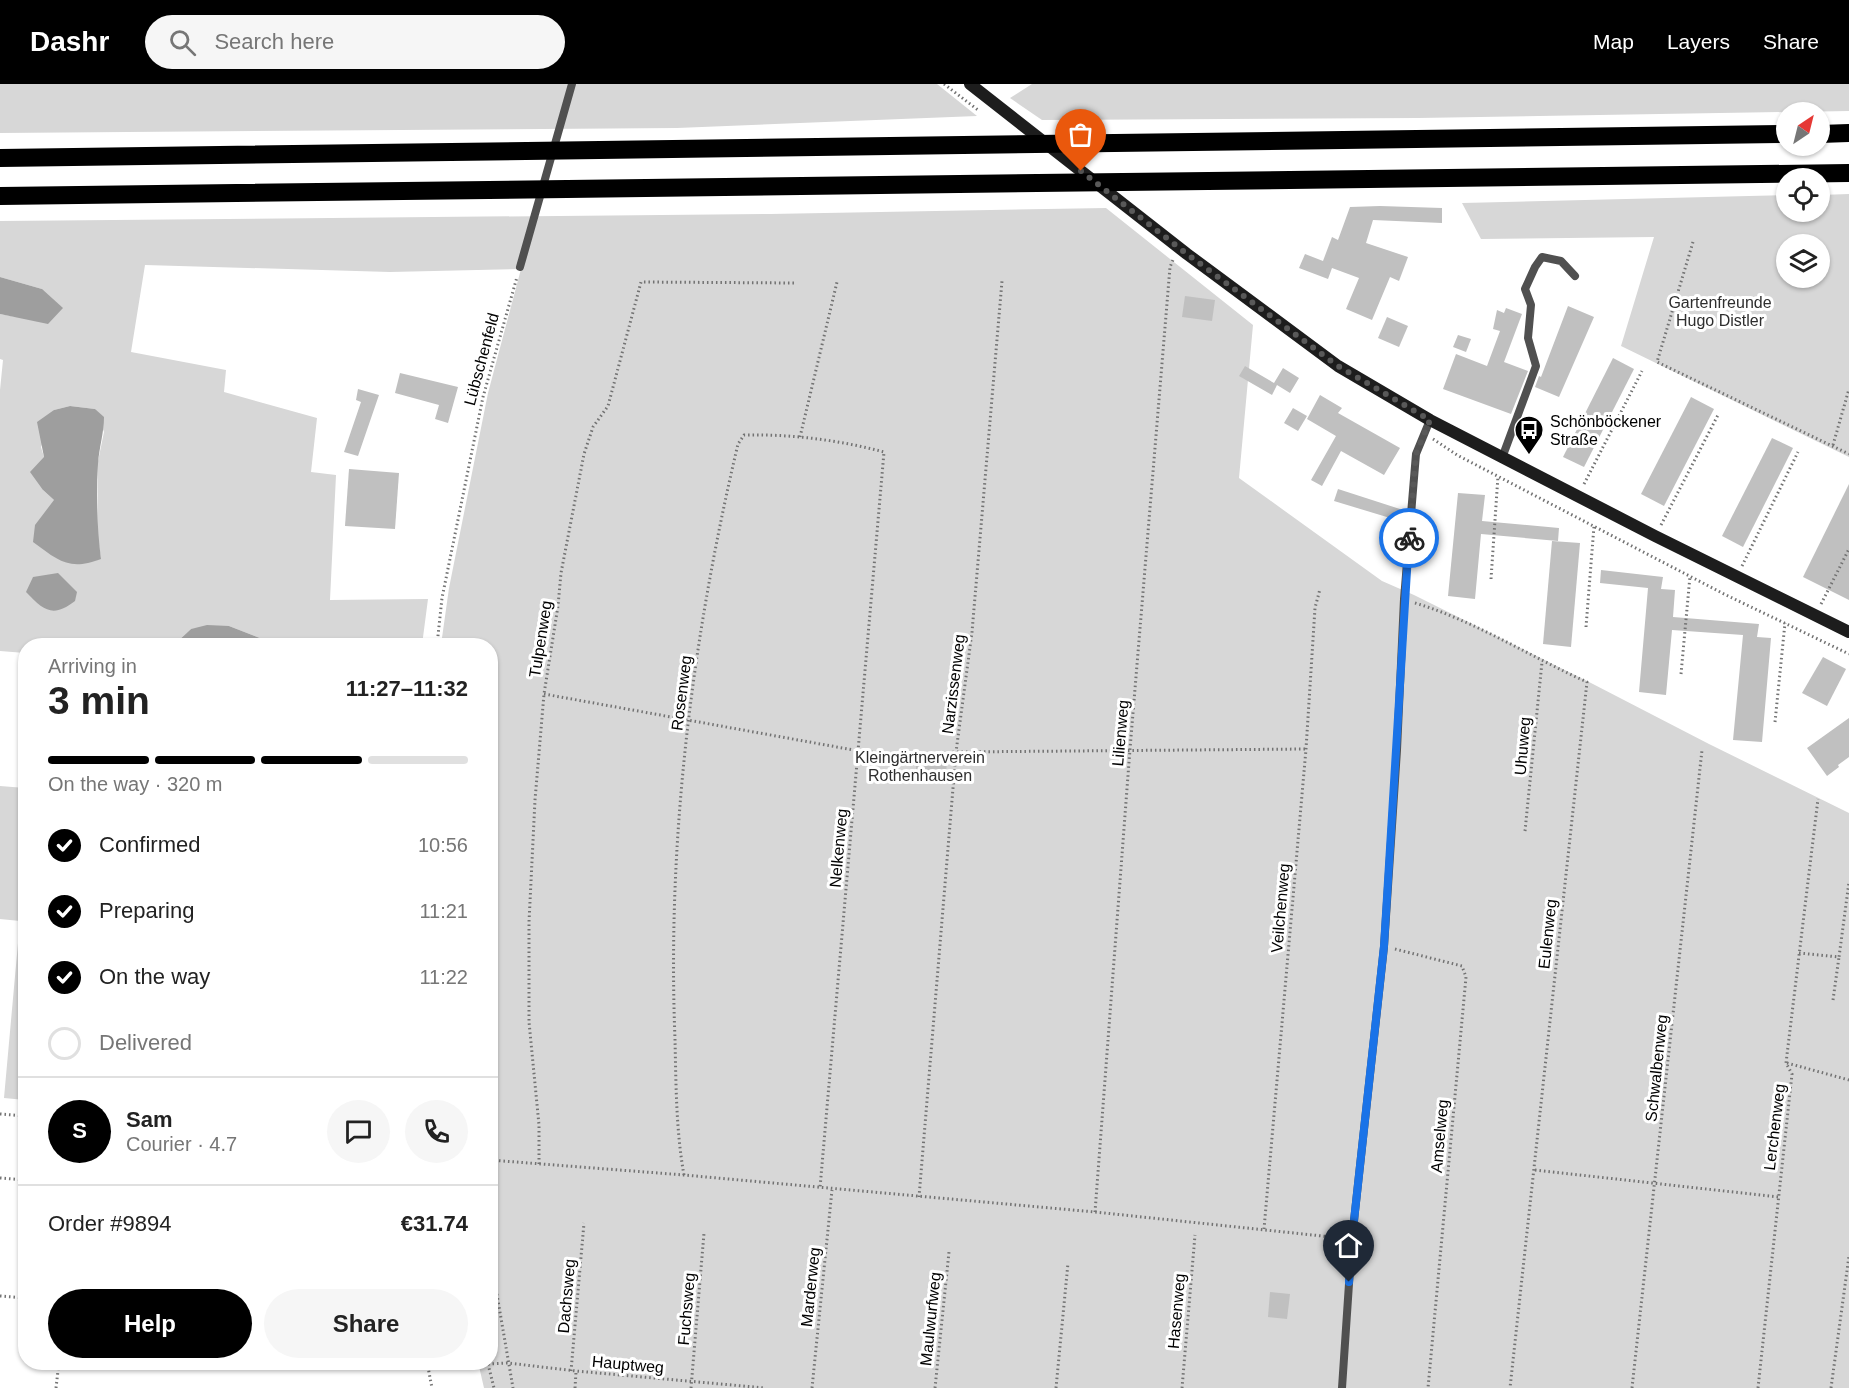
<!DOCTYPE html>
<meta charset="utf-8">
<style>
body{margin:0;font-family:Arial,sans-serif;background:#f6f6f6;color:#222;height:100vh;display:flex;flex-direction:column;font-size:22px;white-space:nowrap}
*{box-sizing:border-box;margin:0}
p{font-size:20px;color:#767676}
.icon{flex:none;width:33px;height:33px;fill:none;stroke:currentColor;stroke-width:2;stroke-linecap:round;stroke-linejoin:round}
.map{position:relative;flex:1;overflow:hidden}
.drawer{position:absolute;left:18px;top:554px;width:480px;height:732px;display:flex;flex-direction:column;background:#fff;border-radius:24px;box-shadow:0 2px 4px #0004}
.drawer>*{flex:none}
.needle{width:39px;rotate:35deg}
.fabs{position:absolute;left:1776px;top:18px;display:grid;gap:12px}
.fabs a{display:grid;place-items:center;width:54px;height:54px;border-radius:50%;background:#fff;box-shadow:0 2px 4px #0004;font-size:30px}
.pin{position:absolute;display:grid;place-items:center;width:51px;height:51px;color:#fff;margin:-62px -26px;border-radius:50% 50% 50% 0;rotate:-45deg;box-shadow:0 0 6px #0007}
.pin .icon{rotate:45deg}
.courier{position:absolute;display:grid;place-items:center;width:60px;height:60px;margin:-30px;border:4px solid #1a73e8;border-radius:50%;background:#fff;color:#222;box-shadow:0 2px 8px #0007}
.head em{font-style:normal;font-weight:700}
.head div{display:flex;flex-direction:column-reverse}
.head{display:flex;align-items:center;justify-content:space-between;height:102px;padding:0 30px}
h1{font-size:39px;font-weight:700;line-height:45px}
.bar{display:grid;grid-template-columns:repeat(4,1fr);gap:9px 6px;align-content:center;height:72px;padding:0 30px}
.bar i{height:8px;border-radius:4px;background:#e0e0e0}
.bar .on{background:#000}
.bar p{grid-column:span 4}
.line{display:flex;align-items:center;gap:15px;padding:0 30px;border-top:2px solid #e0e0e0}
.line div{flex:1}
.round{display:grid;place-items:center;flex:none;width:63px;height:63px;border-radius:32px;background:#f6f6f6}
ol{padding:0 30px;list-style:none}
li{display:flex;align-items:center;gap:18px;height:66px}
li p{margin-inline-start:auto}
li .icon{padding:6px;border-radius:50%;background:#000;color:#fff;stroke-width:4}
li:last-child{color:#767676}
li i{width:33px;height:33px;border:3px solid #e0e0e0;border-radius:50%}
.cta{display:flex;gap:12px;margin-top:auto;padding:12px 30px}
.cta a{flex:1;height:69px;border-radius:36px;background:#000;color:#fff;font-size:24px;font-weight:700;line-height:69px;text-align:center}
.cta a+a{background:#f6f6f6;color:#222}
header{display:flex;align-items:center;gap:36px;box-sizing:border-box;height:84px;padding:0 30px;background:#000;color:#fff}
header strong{font-size:28px}
nav{display:flex;gap:33px;margin-inline-start:auto;font-size:21px}
.search{width:420px;height:54px;background:#f6f6f6;display:flex;align-items:center;gap:15px;box-sizing:border-box;padding:0 21px;border-radius:33px;color:#767676;font-size:22px}
.map>svg:first-child{display:block}
.green{fill:#d7d7d7;fill-rule:evenodd}
.water{fill:#9e9e9e}
.building{fill:#c0c0c0}
.lines{fill:none;stroke-linecap:round;stroke-linejoin:round}
.path{stroke:#727272;stroke-width:3;stroke-dasharray:1.5 3;stroke-linecap:butt}
.lane{stroke:#505050;stroke-width:8}
.secondary{stroke:#1d1d1d;stroke-width:12}
.highway{stroke:#000;stroke-width:18}
.done{stroke:#595959;stroke-width:6;stroke-dasharray:0 10.8}
.route{stroke:#1a73e8;stroke-width:8}
.labels{text-anchor:middle;stroke-width:6;stroke-linejoin:round;paint-order:stroke}
.park-label{font-size:16px;fill:#2e2e2e;stroke:#fff}
.street-label{font-size:16px;fill:#000;stroke:#fff}
.poi-label{font-size:16px;fill:#000;stroke:#fff;text-anchor:start}
</style>
<header>
<strong>Dashr</strong>
<div class="search"><svg class="icon" aria-label="search" viewBox="0 0 24 24"><circle cx="10" cy="10" r="6"/><path d="M15 15l6 6"/></svg>Search here</div>
<nav><a>Map</a><a>Layers</a><a>Share</a></nav>
</header>
<div class="map">
<svg width="1849" height="1304" viewBox="0 0 1849 1304">
<rect width="100%" height="100%" fill="#fff"/>
<!-- green -->
<g class="green">
<path d="M 0,0 L 937,0 L 977,32 L 677,44 L 0,49 Z"/>
<path d="M 1032,0 L 1849,0 L 1849,27 L 1418,34 L 1042,36 L 1010,14 Z"/>
<path d="M 1849,110 L 1849,373 L 1621,262 L 1654,153 L 1481,155 L 1462,119 L 1786,111 L 1786,128 L 1820,128 L 1820,111 ZM 1786,160 L 1820,160 L 1820,194 L 1786,194 Z"/>
<path d="M 1106,124 L 1253,241 L 1239,394 L 1382,497 L 1414,511 L 1591,599 L 1709,660 L 1849,729 L 1849,1304 L 484,1304 L 478,1278 L 490,1278 L 490,561 L 441,561 L 449,504 L 488,309 L 521,185 L 390,188 L 145,181 L 131,268 L 226,286 L 224,308 L 317,334 L 311,388 L 336,391 L 330,516 L 428,515 L 422,561 L 320,561 L 318,559 L 275,560 L 229,542 L 191,545 L 177,558 L 176,561 L 26,561 L 25,569 L 0,567 L 0,306 L 3,276 L 0,275 L 0,230 L 16,233 L 42,205 L 0,193 L 0,137 L 770,130 ZM 70,322 L 95,325 L 104,348 L 98,377 L 97,449 L 101,475 L 54,416 L 43,406 L 44,373 L 41,363 L 54,326 Z"/>
<path d="M 0,702 L 25,704 L 25,1016 L 4,1014 L 20,837 L 0,835 Z"/>
</g>
<!-- water -->
<g class="water">
<path d="M 0,193 L 42,205 L 63,224 L 48,240 L 0,230 Z"/>
<path d="M 70,322 L 95,325 L 104,333 C 104,349 99,364 98,380 C 96,411 97,444 101,475 C 69,487 59,477 33,458 L 35,441 L 54,416 L 43,406 L 30,388 L 44,373 L 37,338 L 54,326 Z"/>
<path d="M 58,489 L 77,508 L 75,517 C 53,534 44,527 26,508 L 33,493 Z"/>
<path d="M 207,541 L 229,542 L 275,560 L 313,558 L 318,559 L 320,561 L 176,561 L 177,558 L 191,545 Z"/>
</g>
<!-- building -->
<g class="building">
<path d="M 1380,122 L 1442,124 L 1442,139 L 1373,136 L 1366,159 L 1408,173 L 1399,197 L 1390,193 L 1372,236 L 1346,225 L 1359,194 L 1332,184 L 1328,195 L 1299,184 L 1305,170 L 1323,177 L 1332,153 L 1338,156 L 1350,123 Z"/>
<path d="M 1185,212 L 1215,216 L 1212,237 L 1182,233 Z"/>
<path d="M 1568,222 L 1594,233 L 1559,313 L 1535,303 L 1539,292 L 1541,293 Z"/>
<path d="M 1506,224 L 1522,230 L 1504,278 L 1528,287 L 1511,330 L 1443,305 L 1456,270 L 1487,282 L 1500,247 L 1493,245 L 1497,226 L 1504,229 Z"/>
<path d="M 1387,233 L 1408,242 L 1399,263 L 1378,254 Z"/>
<path d="M 1458,251 L 1471,255 L 1466,268 L 1453,263 Z"/>
<path d="M 1613,274 L 1634,285 L 1584,383 L 1563,373 Z"/>
<path d="M 1245,282 L 1274,299 L 1283,284 L 1299,294 L 1290,309 L 1277,301 L 1272,311 L 1239,292 Z"/>
<path d="M 400,289 L 458,303 L 448,339 L 435,335 L 439,321 L 395,309 Z"/>
<path d="M 358,305 L 379,311 L 358,372 L 344,368 L 361,318 L 356,316 Z"/>
<path d="M 1320,311 L 1342,324 L 1338,329 L 1400,364 L 1384,391 L 1341,367 L 1322,402 L 1311,396 L 1336,352 L 1307,335 Z"/>
<path d="M 1691,313 L 1714,325 L 1664,422 L 1641,410 Z"/>
<path d="M 1293,324 L 1307,332 L 1298,347 L 1284,339 Z"/>
<path d="M 1772,354 L 1793,364 L 1743,463 L 1722,452 Z"/>
<path d="M 349,385 L 399,389 L 395,445 L 345,442 Z"/>
<path d="M 1849,400 L 1849,516 L 1803,493 Z"/>
<path d="M 1338,405 L 1403,426 L 1400,437 L 1334,417 Z"/>
<path d="M 1458,409 L 1485,411 L 1482,437 L 1559,444 L 1558,457 L 1481,450 L 1475,515 L 1448,512 Z"/>
<path d="M 1552,457 L 1580,459 L 1571,563 L 1543,560 Z"/>
<path d="M 1601,486 L 1663,493 L 1661,505 L 1675,506 L 1673,533 L 1759,540 L 1757,553 L 1771,554 L 1762,658 L 1733,656 L 1743,551 L 1672,546 L 1666,611 L 1639,608 L 1648,504 L 1600,499 Z"/>
<path d="M 1823,573 L 1846,585 L 1827,622 L 1802,609 Z"/>
<path d="M 1849,634 L 1849,673 L 1838,681 L 1839,683 L 1827,692 L 1807,664 Z"/>
<path d="M 947,672 L 946,695 L 916,694 L 916,673 Z"/>
<path d="M 1270,1208 L 1290,1210 L 1287,1235 L 1268,1233 Z"/>
</g>
<g class="lines">
<!-- path -->
<g class="path">
<path d="M 944,0 L 978,26"/>
<path d="M 1693,158 L 1657,278 L 1849,370"/>
<path d="M 800,353 L 837,198"/>
<path d="M 1433,355 L 1457,371 L 1724,510 L 1849,570"/>
<path d="M 1833,361 L 1849,305"/>
<path d="M 1584,400 L 1642,287"/>
<path d="M 1661,441 L 1718,331"/>
<path d="M 1742,482 L 1798,368"/>
<path d="M 1491,495 L 1498,392"/>
<path d="M 1415,519 C 1475,537 1529,572 1587,598 L 1510,1304"/>
<path d="M 1821,520 L 1849,465"/>
<path d="M 1586,543 L 1594,442"/>
<path d="M 437,561 L 442,514 L 483,313 L 517,193"/>
<path d="M 1681,590 L 1690,492"/>
<path d="M 544,610 L 859,667 L 909,672 L 956,668 L 1306,665"/>
<path d="M 1775,638 L 1785,539"/>
<path d="M 1525,747 L 1542,578"/>
<path d="M 1395,865 L 1462,882 L 1466,893 L 1428,1304"/>
<path d="M 1799,869 L 1839,873 L 1849,798"/>
<path d="M 1833,916 L 1839,873"/>
<path d="M 1787,979 L 1849,996"/>
<path d="M 0,1030 L 26,1032"/>
<path d="M 490,1076 L 684,1091 L 1095,1128 L 1341,1154"/>
<path d="M 539,1080 L 539,1041 L 529,938 L 529,838 L 535,716 L 544,610 L 558,522 L 561,489 L 584,370 L 593,343 L 608,322 L 641,198 L 795,199"/>
<path d="M 1535,1086 L 1778,1113"/>
<path d="M 684,1091 C 676,1047 676,1000 675,955 C 667,756 692,554 738,360 L 744,351 C 791,350 839,356 884,368 L 820,1104"/>
<path d="M 0,1094 L 26,1096"/>
<path d="M 919,1113 L 956,668 L 972,548 L 1002,197"/>
<path d="M 1095,1128 L 1130,665 L 1170,183 L 1173,176"/>
<path d="M 1264,1145 L 1306,665 L 1315,524 L 1320,505"/>
<path d="M 490,1170 L 513,1304"/>
<path d="M 0,1212 L 26,1214"/>
<path d="M 427,1278 L 432,1304"/>
<path d="M 488,1280 L 508,1279 L 576,1287 L 765,1304"/>
<path d="M 488,1280 L 494,1304"/>
<path d="M 571,1287 L 584,1139"/>
<path d="M 56,1304 L 59,1278"/>
<path d="M 575,1304 L 576,1288"/>
<path d="M 691,1304 L 704,1149"/>
<path d="M 812,1304 L 832,1106"/>
<path d="M 935,1304 L 949,1168"/>
<path d="M 1056,1304 L 1068,1179"/>
<path d="M 1182,1304 L 1195,1151"/>
<path d="M 1632,1304 L 1702,666"/>
<path d="M 1758,1304 L 1792,990 L 1786,979 L 1818,715"/>
<path d="M 1831,1304 L 1849,1172"/>
</g>
<!-- lane -->
<g class="lane">
<path d="M 520,183 L 572,0"/>
<path d="M 1502,374 L 1536,282 L 1528,254 L 1531,221 L 1525,205 L 1535,183 L 1542,173 L 1561,177 L 1575,192"/>
<path d="M 1342,1304 L 1352,1155 L 1384,863 L 1397,666 L 1404,515 L 1416,370 L 1430,336"/>
</g>
<!-- secondary -->
<path class="secondary" d="M 970,0 L 1187,170 L 1338,282 L 1430,336 L 1655,452 L 1849,548"/>
<!-- highway -->
<g class="highway">
<path d="M 1820,50 L 1849,49"/>
<path d="M 0,74 L 1786,50"/>
<path d="M 0,112 L 1849,89"/>
</g>
</g>
<g class="lines">
<!-- done -->
<path class="done" d="M 1081,87 L 1187,170 L 1338,282 L 1430,336 L 1416,370 L 1409,454"/>
<!-- route -->
<path class="route" d="M 1349,1198 L 1352,1155 L 1384,862 L 1409,454"/>
</g>
<!-- icons -->
<defs>
<g id="bus-pin" transform="scale(1.5)"><path d="M0 17L-7.5 6A9.5 9.5 0 1 1 7.5 6Z" fill="#000" stroke="#fff"/><path d="M-5-6H5V4H4V6H2V4H-2V6H-4V4H-5ZM-3.5-4V0h7V-4ZM-3.5 1.2v1.5H-2V1.2ZM2 1.2v1.5H3.5V1.2Z" fill="#fff"/></g>
</defs>
<g fill-rule="evenodd">
<use href="#bus-pin" x="1529" y="346"/>
</g>
<g class="labels">
<!-- park labels -->
<g class="park-label">
<text x="1720" y="224">Gartenfreunde<tspan x="1720" dy="18">Hugo Distler</tspan></text>
<text x="920" y="679">Kleingärtnerverein<tspan x="920" dy="18">Rothenhausen</tspan></text>
</g>
<!-- street labels -->
<g class="street-label">
<text transform="translate(481 275) rotate(-75)" y="6">Lübschenfeld</text>
<text transform="translate(540 555) rotate(-81)" y="6">Tulpenweg</text>
<text transform="translate(953 600) rotate(-83)" y="6">Narzissenweg</text>
<text transform="translate(681 609) rotate(-83)" y="6">Rosenweg</text>
<text transform="translate(1120 649) rotate(-85)" y="6">Lilienweg</text>
<text transform="translate(1522 662) rotate(-85)" y="6">Uhuweg</text>
<text transform="translate(838 764) rotate(-85)" y="6">Nelkenweg</text>
<text transform="translate(1280 824) rotate(-85)" y="6">Veilchenweg</text>
<text transform="translate(1547 850) rotate(-84)" y="6">Eulenweg</text>
<text transform="translate(1656 984) rotate(-84)" y="6">Schwalbenweg</text>
<text transform="translate(1774 1043) rotate(-83)" y="6">Lerchenweg</text>
<text transform="translate(1439 1052) rotate(-85)" y="6">Amselweg</text>
<text transform="translate(810 1203) rotate(-84)" y="6">Marderweg</text>
<text transform="translate(566 1212) rotate(-85)" y="6">Dachsweg</text>
<text transform="translate(686 1225) rotate(-85)" y="6">Fuchsweg</text>
<text transform="translate(1176 1227) rotate(-85)" y="6">Hasenweg</text>
<text transform="translate(930 1235) rotate(-84)" y="6">Maulwurfweg</text>
<text transform="translate(628 1280) rotate(5)" y="6">Hauptweg</text>
</g>
<!-- poi labels -->
<g class="poi-label">
<text x="1550" y="343">Schönböckener<tspan x="1550" dy="18">Straße</tspan></text>
</g>
</g>
</svg>
<div class="fabs">
<a><svg class="needle" viewBox="-14 -14 28 28"><path d="M0-13l5 13h-10z" fill="#e53935"/><path d="M0 13l5-13h-10z" fill="#767676"/></svg></a>
<a><svg class="icon" aria-label="locate" viewBox="0 0 24 24"><circle cx="12" cy="12" r="6"/><path d="M12 2v4M12 18v4M2 12h4M18 12h4"/></svg></a>
<a><svg class="icon" aria-label="layers" viewBox="0 0 24 24"><path d="M12 4l9 5-9 5-9-5zM3 14l9 5 9-5"/></svg></a>
</div>
<div class="pin" style="left:1081px;top:87px;background:#ea580c"><svg class="icon" aria-label="bag" viewBox="0 0 24 24"><path d="M5 8h14l-1 12H6zM9 8a3 3 0 0 1 6 0"/></svg></div>
<div class="pin" style="left:1349px;top:1198px;background:#1f2937"><svg class="icon" aria-label="home" viewBox="0 0 24 24"><path d="M3 11l9-7 9 7M6 9v11h12V9"/></svg></div>
<div class="courier" style="left:1409px;top:454px"><svg class="icon" aria-label="bike" viewBox="0 0 24 24"><circle cx="6" cy="16" r="4"/><circle cx="18" cy="16" r="4"/><path d="M6 16l4-8h5l3 8M10 8l3 8H6M13 5h3"/></svg></div>
<section class="drawer">
<div class="head"><div><h1>3 min</h1><p>Arriving in</p></div><em>11:27–11:32</em></div>
<div class="bar"><i class="on"></i><i class="on"></i><i class="on"></i><i></i><p>On the way · 320 m</p></div>
<ol>
<li><svg class="icon" aria-label="check" viewBox="0 0 24 24"><path d="M5 12l5 5 9-10"/></svg>Confirmed<p>10:56</p></li>
<li><svg class="icon" aria-label="check" viewBox="0 0 24 24"><path d="M5 12l5 5 9-10"/></svg>Preparing<p>11:21</p></li>
<li><svg class="icon" aria-label="check" viewBox="0 0 24 24"><path d="M5 12l5 5 9-10"/></svg>On the way<p>11:22</p></li>
<li><i></i>Delivered</li>
</ol>
<div class="line" style="height:108px"><b class="round" style="background:#000;color:#fff">S</b><div><b>Sam</b><p>Courier · 4.7</p></div><a class="round"><svg class="icon" aria-label="chat" viewBox="0 0 24 24"><path d="M4 5h16v11H9l-5 4z"/></svg></a><a class="round"><svg class="icon" aria-label="phone" viewBox="0 0 24 24"><path d="M5 4h4l2 5-3 2q2 4 5 5l2-3 5 2v4C11 20 4 13 5 4z"/></svg></a></div>
<div class="line" style="height:78px"><div>Order #9894</div><b>€31.74</b></div>
<div class="cta"><a>Help</a><a>Share</a></div>
</section>
</div>
